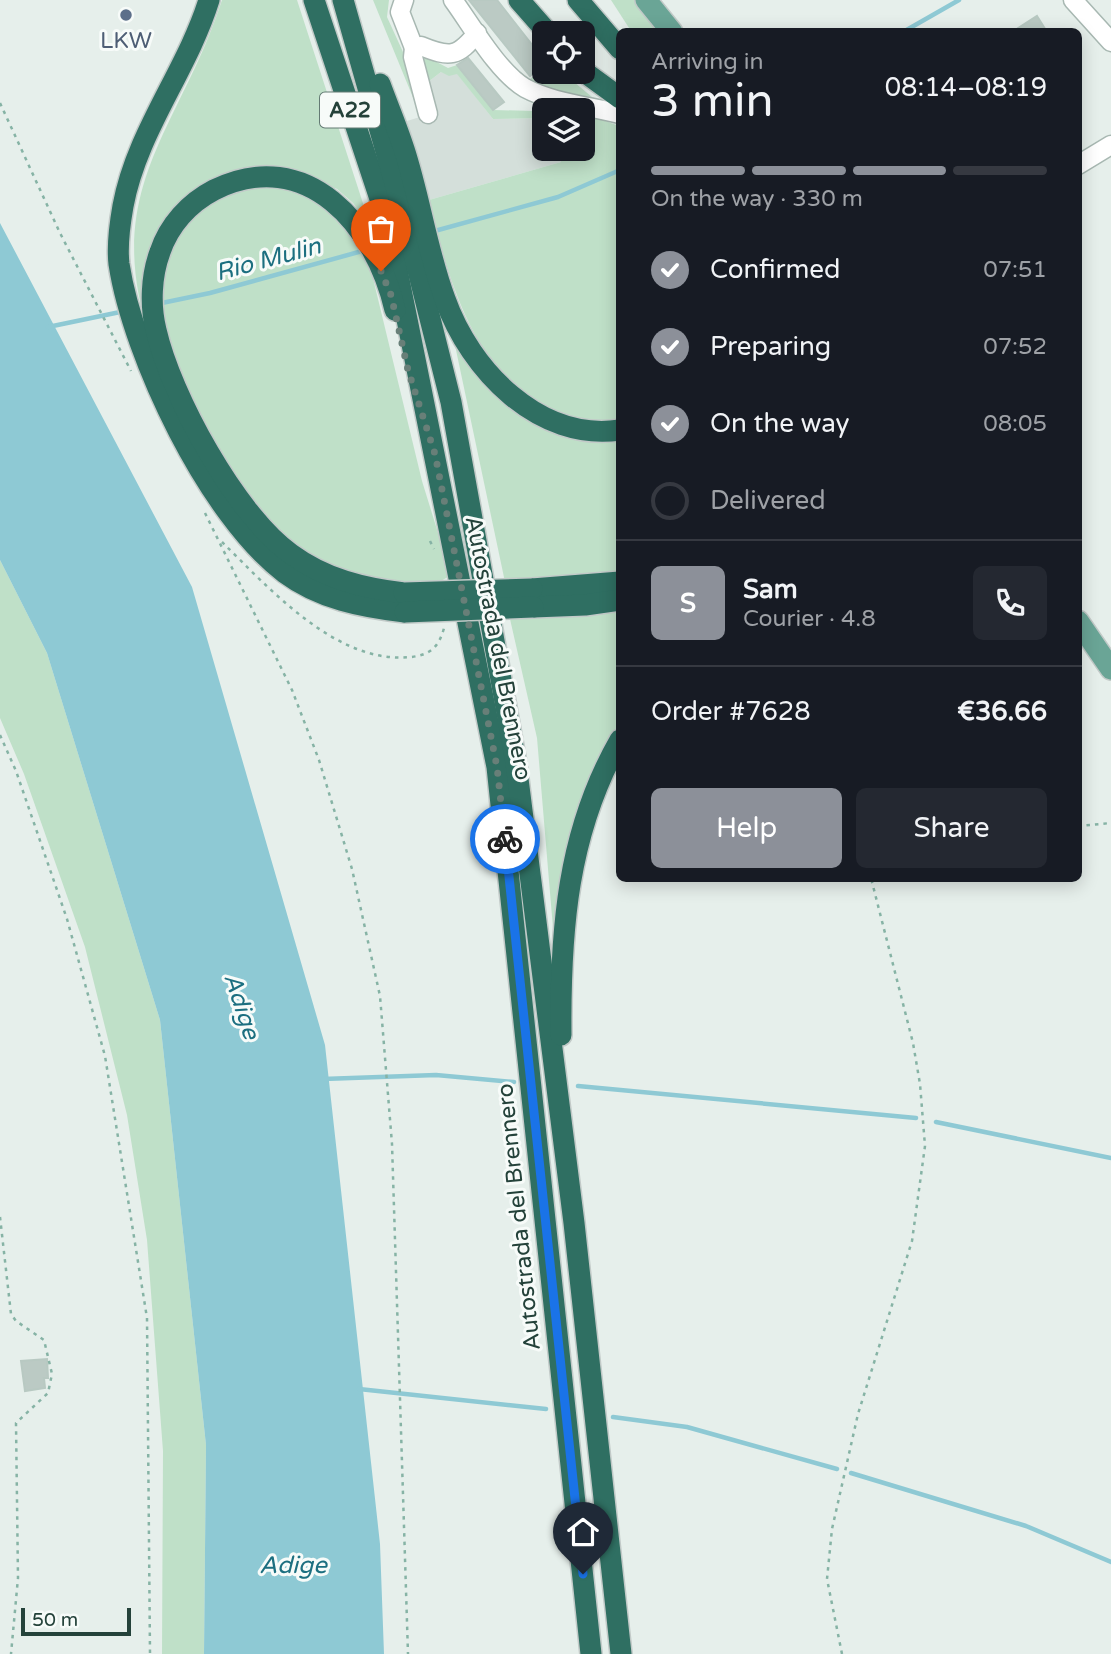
<!DOCTYPE html>
<meta charset="utf-8">
<style>
body{margin:0;font-family:"Varela Round",sans-serif;background:#242831;color:#f1f3f6;height:100vh;display:flex;flex-direction:column;font-size:26px;white-space:nowrap}
*{box-sizing:border-box;margin:0}
p{font-size:23px;color:#9ea1a6}
.icon{flex:none;width:38px;height:38px;fill:none;stroke:currentColor;stroke-width:2;stroke-linecap:round;stroke-linejoin:round}
.map{position:relative;flex:1;overflow:hidden}
.drawer{position:absolute;left:616px;top:28px;width:466px;height:854px;display:flex;flex-direction:column;background:#171b24;border-radius:10px;box-shadow:0 4px 18px #0003}
.drawer>*{flex:none}
.buttons{position:absolute;left:532px;top:21px;display:grid;gap:14px}
.buttons a{display:grid;place-items:center;width:63px;height:63px;border-radius:10px;background:#171b24;box-shadow:0 4px 18px #0003;font-size:35px}
.scale{position:absolute;left:21px;bottom:18px;width:110px;box-sizing:border-box;padding-left:7px;border:4px solid #24423a;border-top:0;font-size:19px;line-height:24px;white-space:nowrap;color:#24423a;-webkit-text-stroke:5px #f7fbf9;paint-order:stroke}
.pin{position:absolute;display:grid;place-items:center;width:60px;height:60px;color:#fff;margin:-72px -30px;border-radius:50% 50% 50% 0;rotate:-45deg;box-shadow:0 0 7px #0007}
.pin .icon{rotate:45deg}
.courier{position:absolute;display:grid;place-items:center;width:70px;height:70px;margin:-35px;border:5px solid #1a73e8;border-radius:50%;background:#fff;color:#222;box-shadow:0 2px 9px #0007}
.summary em{font-style:normal;font-weight:600}
.summary div{display:flex;flex-direction:column-reverse}
.summary{display:flex;align-items:center;justify-content:space-between;height:119px;padding:0 35px}
h1{font-size:46px;font-weight:600;line-height:52px}
.bar{display:grid;grid-template-columns:repeat(4,1fr);gap:10px 7px;align-content:center;height:84px;padding:0 35px}
.bar i{height:9px;border-radius:5px;background:#363941}
.bar .current{background:#8c9099}
.bar p{grid-column:span 4}
.line{display:flex;align-items:center;gap:18px;padding:0 35px;border-top:2px solid #363941}
.line div{flex:1}
.round{display:grid;place-items:center;flex:none;width:74px;height:74px;border-radius:10px;background:#242831}
ol{padding:0 35px;list-style:none}
li{display:flex;align-items:center;gap:21px;height:77px}
li p{margin-inline-start:auto}
li .icon{padding:7px;border-radius:50%;background:#8c9099;color:#fff;stroke-width:4}
li:last-child{color:#9ea1a6}
li i{width:38px;height:38px;border:4px solid #363941;border-radius:50%}
.cta{display:flex;gap:14px;margin-top:auto;padding:14px 35px}
.cta a{flex:1;height:80px;border-radius:10px;background:#8c9099;color:#fff;font-size:28px;font-weight:600;line-height:80px;text-align:center}
.cta a+a{background:#242831;color:#f1f3f6}
.map>svg:first-child{display:block}
.built{fill:#d4dfda}
.green{fill:#bfe0c8}
.water{fill:#8ec9d4}
.lines{fill:none;stroke-linecap:round;stroke-linejoin:round}
.stream{stroke:#8ec9d4;stroke-width:4.5}
.building{fill:#bbcac4;stroke:#b8c9c2;stroke-width:2}
.minor-casing{stroke:#a8b8b2;stroke-width:21}
.major-casing{stroke:#c2cac8;stroke-width:24}
.highway-casing{stroke:#c2cac8;stroke-width:24}
.path{stroke:#86b3a5;stroke-width:2.5;stroke-dasharray:3.5 5;stroke-linecap:butt}
.minor{stroke:#fff;stroke-width:18}
.major{stroke:#6aa596;stroke-width:21}
.highway{stroke:#2f6f62;stroke-width:21}
.highway-bridge-casing{stroke:#c2cac8;stroke-width:24;stroke-linecap:butt}
.highway-bridge{stroke:#2f6f62;stroke-width:21}
.done{stroke:#687f78;stroke-width:7;stroke-dasharray:0 12.6}
.route{stroke:#1a73e8;stroke-width:9}
.service-dot{fill:#5c6f8a;stroke:#f7fbf9;stroke-width:2.5}
.labels{text-anchor:middle;stroke-width:6;stroke-linejoin:round;paint-order:stroke}
.shield{fill:#f7fbf9;stroke:#637a73;stroke-width:2}
.shield-label{font-size:21px;font-weight:bold;fill:#24423a}
.service-label{font-size:23px;fill:#4e5e75;stroke:#f7fbf9}
.street-label{font-size:23px;fill:#24423a;stroke:#f7fbf9}
.water-label{font-size:24px;font-style:italic;fill:#1c6f80;stroke:#f7fbf9}
</style>
<div class="map">
<svg width="1111" height="1654" viewBox="0 0 1111 1654">
<rect width="100%" height="100%" fill="#e6efeb"/>
<!-- built -->
<path class="built" d="M 441,72 L 457,73 L 493,119 L 544,118 L 544,149 L 556,149 L 561,162 L 429,200 L 407,121 L 436,112 L 428,82 Z"/>
<!-- green -->
<g class="green">
<path d="M 222,0 L 297,0 L 371,228 L 353,203 L 337,189 L 296,171 L 270,168 L 168,216 L 151,340 C 99,189 180,130 222,0 Z"/>
<path d="M 373,0 L 389,0 L 387,17 L 403,52 L 421,117 Z"/>
<path d="M 611,0 L 635,0 L 660,31 L 631,31 Z"/>
<path d="M 429,58 L 448,68 L 457,65 L 493,110 L 534,111 L 533,100 L 569,110 L 544,110 L 544,118 L 493,119 L 457,74 L 449,76 L 441,72 L 428,82 L 421,60 Z"/>
<path d="M 544,68 L 544,72 L 562,72 L 592,97 L 547,90 L 530,79 Z"/>
<path d="M 583,113 L 619,126 L 619,422 C 491,427 453,302 429,200 L 561,162 L 556,149 L 583,149 Z"/>
<path d="M 263,184 L 309,193 L 351,231 L 371,270 L 422,481 L 451,575 C 430,589 421,586 396,585 C 373,584 341,575 320,564 C 257,533 226,461 195,403 C 187,387 173,369 168,351 C 160,322 157,281 168,251 C 184,207 224,196 263,184 Z"/>
<path d="M 452,331 L 492,388 L 619,438 L 619,572 L 505,582 Z"/>
<path d="M 0,560 L 47,653 L 160,1020 L 206,1445 L 204,1654 L 162,1654 L 163,1451 L 147,1240 L 127,1115 L 85,947 L 24,774 L 0,718 Z"/>
<path d="M 619,607 L 619,729 L 610,744 L 554,940 L 537,738 L 510,619 Z"/>
</g>
<!-- water -->
<path class="water" d="M 0,223 L 192,587 L 325,1045 L 380,1544 L 384,1654 L 204,1654 L 206,1445 L 160,1020 L 47,653 L 0,560 Z"/>
<g class="lines">
<!-- stream -->
<g class="stream">
<path d="M 903,32 L 959,0"/>
<path d="M 431,232 L 558,197 L 620,170"/>
<path d="M 157,304 L 210,293 L 366,250"/>
<path d="M 48,327 L 125,311"/>
<path d="M 323,1079 L 436,1075 L 514,1082"/>
<path d="M 578,1086 L 916,1118"/>
<path d="M 936,1122 L 1111,1158"/>
<path d="M 359,1389 L 546,1409"/>
<path d="M 613,1417 L 687,1427 L 837,1469"/>
<path d="M 851,1473 L 1026,1526 L 1111,1562"/>
</g>
</g>
<!-- building -->
<g class="building">
<path d="M 469,0 L 497,0 L 544,60 L 544,64 L 530,76 Z"/>
<path d="M 1037,16 L 1047,32 L 1012,32 Z"/>
<path d="M 468,58 L 504,102 L 493,110 L 457,65 Z"/>
<path d="M 47,1359 L 48,1378 L 44,1378 L 45,1388 L 25,1391 L 21,1361 Z"/>
</g>
<g class="lines">
<!-- minor casing -->
<g class="minor-casing">
<g id="minor">
<path d="M 404,0 L 400,12 L 414,48"/>
<path d="M 453,0 C 472,26 498,72 525,88 C 553,103 590,106 620,114"/>
<path d="M 1073,0 L 1111,42"/>
<path d="M 428,114 L 413,57 L 414,48 L 421,46 C 450,58 458,57 477,33"/>
<path d="M 1078,165 L 1111,145"/>
</g>
</g>
<!-- major casing -->
<g class="major-casing">
<g id="major">
<path d="M 646,0 L 672,32"/>
<path d="M 1078,621 L 1111,669"/>
</g>
</g>
<!-- highway casing -->
<g class="highway-casing">
<g id="highway">
<path d="M 209,0 C 187,71 137,131 123,206 C 120,223 117,247 119,264 C 133,356 209,516 285,573 C 320,599 362,607 405,612"/>
<path d="M 314,0 L 387,220 L 497,767 L 591,1654"/>
<path d="M 343,0 L 404,215 L 451,402 L 516,763 L 574,1223 L 621,1654"/>
<path d="M 519,0 L 548,33"/>
<path d="M 578,0 L 620,49"/>
<path d="M 583,71 L 620,98"/>
<path d="M 380,84 C 388,106 397,127 404,149 C 420,198 427,251 445,299 C 470,370 539,442 620,430"/>
<path d="M 395,310 C 376,226 307,144 214,190 C 189,203 169,225 160,252 C 151,276 150,306 156,330 C 171,396 236,515 291,554 C 325,579 363,588 404,593"/>
<path d="M 532,589 L 620,582"/>
<path d="M 533,607 L 585,605 L 620,600"/>
<path d="M 561,1035 C 560,932 567,832 620,740"/>
</g>
</g>
<!-- path -->
<g class="path">
<path d="M 0,103 L 60,233 L 131,371"/>
<path d="M 205,513 L 292,690 L 319,760 L 352,869 L 380,996 L 392,1144 L 408,1654"/>
<path d="M 430,541 L 434,549"/>
<path d="M 222,542 C 270,589 337,665 411,657 C 430,655 439,647 444,628"/>
<path d="M 0,735 L 16,771 L 67,919 L 105,1056 L 147,1318 L 150,1654"/>
<path d="M 1078,826 L 1111,823"/>
<path d="M 0,1217 L 11,1314 L 16,1321 L 44,1340 L 52,1374 L 48,1393 L 16,1423 L 18,1578 L 11,1654"/>
<path d="M 842,1654 L 827,1579 L 832,1529 L 858,1414 L 912,1241 L 925,1146 L 920,1084 L 913,1043 L 871,878"/>
</g>
<!-- minor -->
<use href="#minor" class="minor"/>
<!-- major -->
<use href="#major" class="major"/>
<!-- highway -->
<use href="#highway" class="highway"/>
<!-- highway-bridge casing -->
<g class="highway-bridge-casing">
<g id="highway-bridge">
<path d="M 404,593 L 532,589"/>
<path d="M 405,612 L 533,607"/>
</g>
</g>
<!-- highway-bridge -->
<use href="#highway-bridge" class="highway-bridge"/>
</g>
<g class="lines">
<!-- done -->
<path class="done" d="M 381,271 L 391,295 L 408,370 L 435,454 L 497,767 L 505,839"/>
<!-- route -->
<path class="route" d="M 505,839 L 583,1574"/>
</g>
<!-- markers -->
<circle class="service-dot" cx="126" cy="15" r="7"/>
<g class="labels">
<!-- shield labels -->
<rect class="shield" x="320" y="92.5" width="60" height="35" rx="5"/>
<g class="shield-label">
<text x="350" y="117">A22</text>
</g>
<!-- service labels -->
<g class="service-label">
<text x="126" y="48">LKW</text>
</g>
<!-- street labels -->
<g class="street-label">
<text transform="translate(499 648) rotate(79)" y="8">Autostrada del Brennero</text>
<text transform="translate(518 1217) rotate(-96)" y="8">Autostrada del Brennero</text>
</g>
<!-- water labels -->
<g class="water-label">
<text transform="translate(268 259) rotate(-15)" y="8">Rio Mulin</text>
<text transform="translate(242 1006) rotate(72)" y="8">Adige</text>
<text x="293" y="1573">Adige</text>
</g>
</g>
</svg>
<div class="buttons">
<a><svg class="icon" aria-label="locate" viewBox="0 0 24 24"><circle cx="12" cy="12" r="6"/><path d="M12 2v4M12 18v4M2 12h4M18 12h4"/></svg></a>
<a><svg class="icon" aria-label="layers" viewBox="0 0 24 24"><path d="M12 4l9 5-9 5-9-5zM3 14l9 5 9-5"/></svg></a>
</div>
<div class="scale">50 m</div>
<div class="pin" style="left:381px;top:271px;background:#ea580c"><svg class="icon" aria-label="bag" viewBox="0 0 24 24"><path d="M5 8h14l-1 12H6zM9 8a3 3 0 0 1 6 0"/></svg></div>
<div class="pin" style="left:583px;top:1574px;background:#1f2937"><svg class="icon" aria-label="home" viewBox="0 0 24 24"><path d="M3 11l9-7 9 7M6 9v11h12V9"/></svg></div>
<div class="courier" style="left:505px;top:839px"><svg class="icon" aria-label="bike" viewBox="0 0 24 24"><circle cx="6" cy="16" r="4"/><circle cx="18" cy="16" r="4"/><path d="M6 16l4-8h5l3 8M10 8l3 8H6M13 5h3"/></svg></div>
<section class="drawer">
<div class="summary"><div><h1>3 min</h1><p>Arriving in</p></div><em>08:14–08:19</em></div>
<div class="bar"><i class="current"></i><i class="current"></i><i class="current"></i><i></i><p>On the way · 330 m</p></div>
<ol>
<li><svg class="icon" aria-label="check" viewBox="0 0 24 24"><path d="M5 12l5 5 9-10"/></svg>Confirmed<p>07:51</p></li>
<li><svg class="icon" aria-label="check" viewBox="0 0 24 24"><path d="M5 12l5 5 9-10"/></svg>Preparing<p>07:52</p></li>
<li><svg class="icon" aria-label="check" viewBox="0 0 24 24"><path d="M5 12l5 5 9-10"/></svg>On the way<p>08:05</p></li>
<li><i></i>Delivered</li>
</ol>
<div class="line" style="height:126px"><b class="round" style="background:#8c9099;color:#fff">S</b><div><b>Sam</b><p>Courier · 4.8</p></div><a class="round"><svg class="icon" aria-label="phone" viewBox="0 0 24 24"><path d="M5 4h4l2 5-3 2q2 4 5 5l2-3 5 2v4C11 20 4 13 5 4z"/></svg></a></div>
<div class="line" style="height:91px"><div>Order #7628</div><b>€36.66</b></div>
<div class="cta"><a>Help</a><a>Share</a></div>
</section>
</div>
